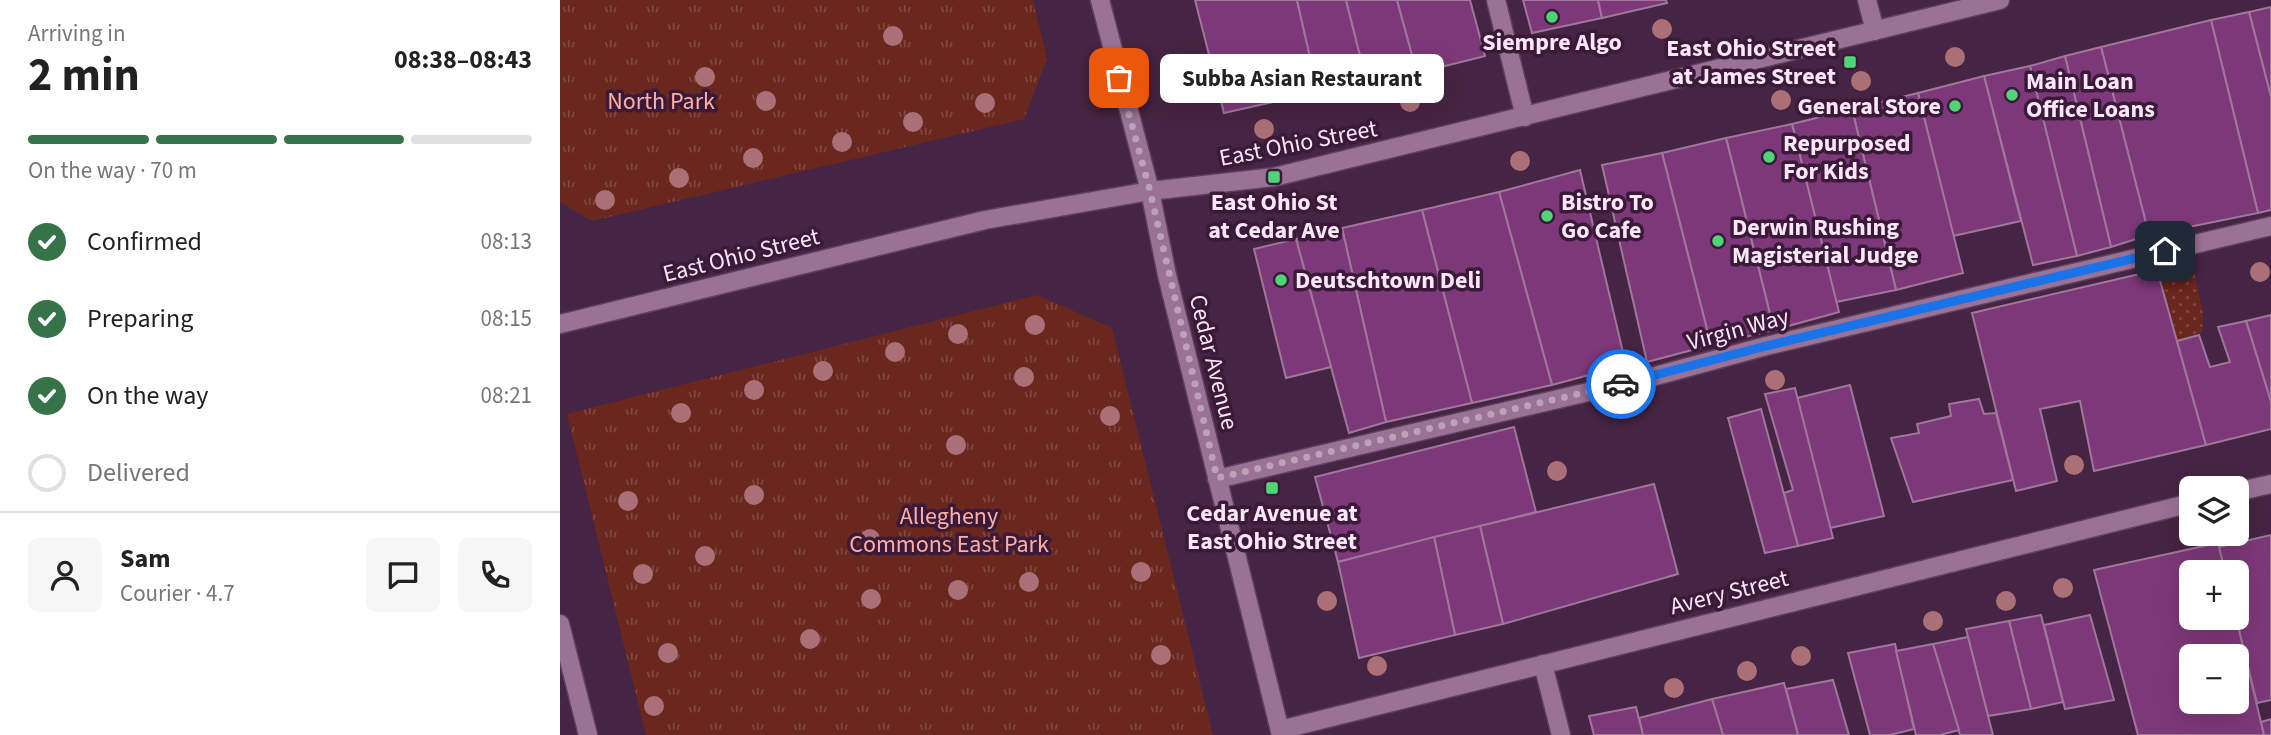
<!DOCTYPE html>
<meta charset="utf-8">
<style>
body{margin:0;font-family:"Source Sans 3",sans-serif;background:#f6f6f6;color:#222;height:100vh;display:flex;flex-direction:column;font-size:26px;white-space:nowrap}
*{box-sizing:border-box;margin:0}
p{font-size:23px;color:#767676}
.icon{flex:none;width:38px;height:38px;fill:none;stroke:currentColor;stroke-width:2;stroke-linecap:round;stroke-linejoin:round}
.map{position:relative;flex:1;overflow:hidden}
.sheet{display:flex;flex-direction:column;background:#fff;width:560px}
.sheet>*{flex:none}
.fabs{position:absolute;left:1619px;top:476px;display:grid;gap:14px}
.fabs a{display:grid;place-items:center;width:70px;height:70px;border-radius:10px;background:#fff;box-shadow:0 7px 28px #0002;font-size:35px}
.pin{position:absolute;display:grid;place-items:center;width:60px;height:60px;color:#fff;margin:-30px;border-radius:14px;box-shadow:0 4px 10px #0006}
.courier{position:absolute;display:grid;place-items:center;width:70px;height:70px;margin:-35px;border:5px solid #1a73e8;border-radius:50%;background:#fff;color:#222;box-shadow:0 2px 9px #0007}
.bubble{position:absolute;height:49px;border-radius:10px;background:#fff;box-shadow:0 7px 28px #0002;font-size:23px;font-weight:700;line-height:49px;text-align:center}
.summary em{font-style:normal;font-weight:700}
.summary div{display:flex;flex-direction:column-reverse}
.summary{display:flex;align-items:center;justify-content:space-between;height:119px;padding:0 28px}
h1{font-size:46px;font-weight:700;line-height:52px}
.bar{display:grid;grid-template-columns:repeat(4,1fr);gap:10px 7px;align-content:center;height:84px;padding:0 28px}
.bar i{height:9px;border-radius:5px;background:#e0e0e0}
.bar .active{background:#367348}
.bar p{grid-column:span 4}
.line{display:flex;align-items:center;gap:18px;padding:0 28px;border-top:2px solid #e0e0e0}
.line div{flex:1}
.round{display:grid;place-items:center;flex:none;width:74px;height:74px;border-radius:10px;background:#f6f6f6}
ol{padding:0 28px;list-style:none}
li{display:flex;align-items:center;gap:21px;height:77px}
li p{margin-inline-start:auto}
li .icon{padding:7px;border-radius:50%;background:#367348;color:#fff;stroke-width:4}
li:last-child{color:#767676}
li i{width:38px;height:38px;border:4px solid #e0e0e0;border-radius:50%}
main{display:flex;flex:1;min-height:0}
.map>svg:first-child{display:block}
.grass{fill:url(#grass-dots)}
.park{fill:url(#park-tufts)}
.building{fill:#7d3879;stroke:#9e779a;stroke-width:2;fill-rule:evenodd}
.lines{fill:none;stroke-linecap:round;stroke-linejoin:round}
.service-casing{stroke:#5d405b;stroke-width:21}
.minor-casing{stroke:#5d405b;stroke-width:21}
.tertiary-casing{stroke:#5d405b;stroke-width:21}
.secondary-casing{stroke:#5d405b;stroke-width:21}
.service{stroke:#9a7296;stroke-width:18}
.minor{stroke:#9a7296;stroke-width:18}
.tertiary{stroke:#9a7296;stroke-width:18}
.secondary{stroke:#9a7296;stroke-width:18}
.tree{fill:#ab7077}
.done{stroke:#bca2b9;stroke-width:7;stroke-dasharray:0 12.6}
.route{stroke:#1a73e8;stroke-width:9}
.poi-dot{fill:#4ed676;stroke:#3b1a39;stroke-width:2.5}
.labels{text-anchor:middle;stroke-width:7;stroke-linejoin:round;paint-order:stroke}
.poi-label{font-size:24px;font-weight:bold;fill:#fce6f9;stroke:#3b1a39;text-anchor:start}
.park-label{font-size:24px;fill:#feafa2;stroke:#3b1a39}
.street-label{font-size:24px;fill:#fce6f9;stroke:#3b1a39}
</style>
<main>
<section class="sheet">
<div class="summary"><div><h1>2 min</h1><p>Arriving in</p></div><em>08:38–08:43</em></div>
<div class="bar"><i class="active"></i><i class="active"></i><i class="active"></i><i></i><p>On the way · 70 m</p></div>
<ol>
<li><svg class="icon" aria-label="check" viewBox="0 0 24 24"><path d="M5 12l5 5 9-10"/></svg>Confirmed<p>08:13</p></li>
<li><svg class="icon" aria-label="check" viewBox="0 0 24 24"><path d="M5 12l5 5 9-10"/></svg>Preparing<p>08:15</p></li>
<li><svg class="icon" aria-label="check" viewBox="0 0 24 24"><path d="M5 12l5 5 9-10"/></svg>On the way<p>08:21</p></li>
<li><i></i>Delivered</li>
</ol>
<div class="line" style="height:126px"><a class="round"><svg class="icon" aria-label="person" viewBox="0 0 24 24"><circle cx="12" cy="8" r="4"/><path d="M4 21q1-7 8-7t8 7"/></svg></a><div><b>Sam</b><p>Courier · 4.7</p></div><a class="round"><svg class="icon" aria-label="chat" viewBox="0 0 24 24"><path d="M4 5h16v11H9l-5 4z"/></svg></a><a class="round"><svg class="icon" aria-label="phone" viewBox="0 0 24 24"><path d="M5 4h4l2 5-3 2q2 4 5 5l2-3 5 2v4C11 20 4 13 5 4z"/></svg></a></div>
</section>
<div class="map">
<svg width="1711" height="735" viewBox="0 0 1711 735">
<defs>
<pattern id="grass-dots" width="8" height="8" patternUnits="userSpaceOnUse" patternTransform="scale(1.75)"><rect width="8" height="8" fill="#6a271e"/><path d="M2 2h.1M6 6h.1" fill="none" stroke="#80463f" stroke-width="1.8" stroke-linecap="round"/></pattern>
<pattern id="park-tufts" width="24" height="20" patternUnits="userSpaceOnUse" patternTransform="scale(1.75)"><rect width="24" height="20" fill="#6a271e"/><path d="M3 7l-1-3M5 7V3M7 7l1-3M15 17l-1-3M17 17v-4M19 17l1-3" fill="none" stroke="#80463f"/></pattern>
</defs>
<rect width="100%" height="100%" fill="#462443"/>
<!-- grass -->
<path class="grass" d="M 1632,261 L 1643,314 L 1642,332 L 1617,341 L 1597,270 Z"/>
<!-- park -->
<g class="park">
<path d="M 0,0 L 473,0 L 487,59 L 464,119 L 32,221 L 0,202 Z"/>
<path d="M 477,295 L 552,328 L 653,735 L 86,735 L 7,414 Z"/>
</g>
<!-- building -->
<g class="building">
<path d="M 635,0 L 737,0 L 758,92 L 664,113 Z"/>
<path d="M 737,0 L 786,0 L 807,83 L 758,92 Z"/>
<path d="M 786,0 L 837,0 L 857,73 L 807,83 Z"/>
<path d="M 837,0 L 910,0 L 925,56 L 857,73 Z"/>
<path d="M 963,0 L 1038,0 L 1042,18 L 972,33 Z"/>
<path d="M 1038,0 L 1106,0 L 1107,3 L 1042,18 Z"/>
<path d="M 1711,7 L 1711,97 L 1689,12 Z"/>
<path d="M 1689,12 L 1711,97 L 1711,210 L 1698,213 L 1651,20 Z"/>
<path d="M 1651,20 L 1698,213 L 1589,235 L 1541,47 Z"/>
<path d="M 1541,47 L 1589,235 L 1551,247 L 1505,56 Z"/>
<path d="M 1505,56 L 1551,247 L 1517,256 L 1470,66 Z"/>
<path d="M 1470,66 L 1517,256 L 1473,265 L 1424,76 Z"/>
<path d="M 1424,76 L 1461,221 L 1393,236 L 1358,93 Z"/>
<path d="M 1358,93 L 1403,273 L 1336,290 L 1292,109 Z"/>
<path d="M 1292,109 L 1336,290 L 1276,302 L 1232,124 Z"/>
<path d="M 1232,124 L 1279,312 L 1214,330 L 1166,138 Z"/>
<path d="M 1166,138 L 1214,330 L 1151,345 L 1102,153 Z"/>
<path d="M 1102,153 L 1151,345 L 1087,362 L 1042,165 Z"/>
<path d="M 1020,170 L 1066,365 L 992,385 L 939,192 Z"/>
<path d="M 939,192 L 992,385 L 912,403 L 862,210 Z"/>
<path d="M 862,210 L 912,403 L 826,422 L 782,228 Z"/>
<path d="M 782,228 L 826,422 L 789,433 L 736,239 Z"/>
<path d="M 736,239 L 771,367 L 726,378 L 694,249 Z"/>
<path d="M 1597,270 L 1646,445 L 1534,471 L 1520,401 L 1480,409 L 1497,481 L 1456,491 L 1412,313 Z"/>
<path d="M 1711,315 L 1711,402 L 1686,321 Z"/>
<path d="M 1686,321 L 1711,402 L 1711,429 L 1646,445 L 1617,341 L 1639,335 L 1650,367 L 1670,362 L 1658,327 Z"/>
<path d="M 1290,385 L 1324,516 L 1270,528 L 1237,398 Z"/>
<path d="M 1235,388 L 1273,538 L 1238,546 L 1224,493 L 1233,490 L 1205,394 Z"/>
<path d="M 1419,399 L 1424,414 L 1436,413 L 1453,480 L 1353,502 L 1331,438 L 1359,433 L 1357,424 L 1391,416 L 1389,404 Z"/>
<path d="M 1201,409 L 1238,546 L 1205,553 L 1168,418 Z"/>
<path d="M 954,427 L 976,512 L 778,562 L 755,477 Z"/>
<path d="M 1094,484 L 1118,574 L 943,624 L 920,526 Z"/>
<path d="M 920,526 L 943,624 L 895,635 L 874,537 Z"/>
<path d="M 1711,535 L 1711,700 L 1697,703 L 1676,618 L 1676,572 L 1665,572 L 1659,547 Z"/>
<path d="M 874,537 L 895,635 L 799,658 L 778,562 Z"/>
<path d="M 1658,543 L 1665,572 L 1631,572 L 1631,618 L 1676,618 L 1704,735 L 1578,735 L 1534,570 ZM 1631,656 L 1676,656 L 1676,702 L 1631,702 Z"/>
<path d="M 1481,615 L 1503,702 L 1471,709 L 1449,621 Z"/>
<path d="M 1530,615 L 1554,700 L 1505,709 L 1484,625 Z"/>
<path d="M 1449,621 L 1471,709 L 1428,716 L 1406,629 Z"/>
<path d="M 1408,637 L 1428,716 L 1433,735 L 1400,735 L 1373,644 Z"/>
<path d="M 1335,644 L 1354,729 L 1330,735 L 1310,735 L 1288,653 Z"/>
<path d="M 1373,644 L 1399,730 L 1380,735 L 1356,735 L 1336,651 Z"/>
<path d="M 1273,680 L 1289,735 L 1238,735 L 1226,689 Z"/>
<path d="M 1224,683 L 1238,735 L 1163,735 L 1152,699 Z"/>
<path d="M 1152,699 L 1163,735 L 1083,735 L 1079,718 Z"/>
<path d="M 1076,707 L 1083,735 L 1034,735 L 1029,716 Z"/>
<path d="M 1711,719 L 1711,735 L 1704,735 L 1701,722 Z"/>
</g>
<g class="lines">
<!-- service casing -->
<g class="service-casing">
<g id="service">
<path d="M 936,0 L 965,117"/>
<path d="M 657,479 L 1088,378 L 1206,346 L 1711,226"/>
<path d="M 0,624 L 28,735"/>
<path d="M 983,664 L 1001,735"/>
</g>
</g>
<!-- minor casing -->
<g class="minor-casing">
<g id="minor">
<path d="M 1307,0 L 1315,31"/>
<path d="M 1676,492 L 1711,484"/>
<path d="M 720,730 L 1631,503"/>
</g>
</g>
<!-- tertiary casing -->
<g class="tertiary-casing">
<path id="tertiary" d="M 540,0 L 590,191 L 607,275 L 721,735"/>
</g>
<!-- secondary casing -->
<g class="secondary-casing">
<path id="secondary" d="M 0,324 L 425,220 L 590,191 L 714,177 L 1440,0"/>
</g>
<!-- service -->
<use href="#service" class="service"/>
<!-- minor -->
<use href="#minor" class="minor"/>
<!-- tertiary -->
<use href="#tertiary" class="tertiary"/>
<!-- secondary -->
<use href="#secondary" class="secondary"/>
</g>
<!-- trees -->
<g class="tree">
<circle cx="1102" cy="29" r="10"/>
<circle cx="333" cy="36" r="10"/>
<circle cx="1395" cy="57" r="10"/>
<circle cx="145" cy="77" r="10"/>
<circle cx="619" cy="80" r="10"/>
<circle cx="1301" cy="81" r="10"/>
<circle cx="1221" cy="100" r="10"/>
<circle cx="206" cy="101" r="10"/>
<circle cx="850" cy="102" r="10"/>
<circle cx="425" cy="103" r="10"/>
<circle cx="353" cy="122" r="10"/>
<circle cx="704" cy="129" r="10"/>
<circle cx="282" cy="142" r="10"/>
<circle cx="193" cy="158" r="10"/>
<circle cx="960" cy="161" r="10"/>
<circle cx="119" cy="178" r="10"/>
<circle cx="45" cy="200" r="10"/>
<circle cx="1700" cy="272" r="10"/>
<circle cx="475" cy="325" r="10"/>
<circle cx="398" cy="334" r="10"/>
<circle cx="335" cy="352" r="10"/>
<circle cx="263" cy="371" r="10"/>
<circle cx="464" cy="377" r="10"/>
<circle cx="1215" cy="380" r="10"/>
<circle cx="194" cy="390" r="10"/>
<circle cx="121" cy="413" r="10"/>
<circle cx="550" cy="416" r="10"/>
<circle cx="396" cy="445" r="10"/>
<circle cx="1514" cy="465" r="10"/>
<circle cx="997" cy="471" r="10"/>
<circle cx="194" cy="495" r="10"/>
<circle cx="68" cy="501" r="10"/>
<circle cx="310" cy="539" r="10"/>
<circle cx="145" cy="556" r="10"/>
<circle cx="581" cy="572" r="10"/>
<circle cx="83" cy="574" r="10"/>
<circle cx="469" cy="582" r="10"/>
<circle cx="1503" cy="588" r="10"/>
<circle cx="398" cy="590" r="10"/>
<circle cx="311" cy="599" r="10"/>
<circle cx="767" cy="601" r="10"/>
<circle cx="1446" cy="601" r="10"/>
<circle cx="1373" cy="621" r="10"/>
<circle cx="250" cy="639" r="10"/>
<circle cx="108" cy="653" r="10"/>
<circle cx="601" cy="655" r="10"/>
<circle cx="1241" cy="656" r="10"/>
<circle cx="817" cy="666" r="10"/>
<circle cx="1187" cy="671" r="10"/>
<circle cx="1114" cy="688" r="10"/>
<circle cx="94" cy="706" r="10"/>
</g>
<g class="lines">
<!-- done -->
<path class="done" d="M 559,78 L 590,191 L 657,478 L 1061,384"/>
<!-- route -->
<path class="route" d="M 1061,384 L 1206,346 L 1605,251"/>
</g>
<!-- markers -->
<g class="poi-dot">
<circle cx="992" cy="17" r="7"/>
<rect x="1283" y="55" width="14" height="14" rx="3.5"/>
<circle cx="1452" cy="95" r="7"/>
<circle cx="1395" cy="106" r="7"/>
<circle cx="1209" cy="157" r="7"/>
<rect x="707" y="170" width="14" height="14" rx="3.5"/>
<circle cx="987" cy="216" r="7"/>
<circle cx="1158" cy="241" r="7"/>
<circle cx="721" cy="280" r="7"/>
<rect x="705" y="481" width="14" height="14" rx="3.5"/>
</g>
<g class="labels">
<!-- poi labels -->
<g class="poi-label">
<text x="992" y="50" text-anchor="middle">Siempre Algo</text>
<text x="1276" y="56" text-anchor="end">East Ohio Street<tspan x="1276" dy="28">at James Street</tspan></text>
<text x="1466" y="89">Main Loan<tspan x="1466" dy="28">Office Loans</tspan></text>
<text x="1381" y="114" text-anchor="end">General Store</text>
<text x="1223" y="151">Repurposed<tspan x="1223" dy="28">For Kids</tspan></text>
<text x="714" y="210" text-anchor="middle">East Ohio St<tspan x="714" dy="28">at Cedar Ave</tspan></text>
<text x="1001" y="210">Bistro To<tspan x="1001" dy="28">Go Cafe</tspan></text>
<text x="1172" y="235">Derwin Rushing<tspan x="1172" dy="28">Magisterial Judge</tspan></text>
<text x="735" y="288">Deutschtown Deli</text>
<text x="712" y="521" text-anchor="middle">Cedar Avenue at<tspan x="712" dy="28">East Ohio Street</tspan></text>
</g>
<!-- park labels -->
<g class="park-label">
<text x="101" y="109">North Park</text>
<text x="389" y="524">Allegheny<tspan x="389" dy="28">Commons East Park</tspan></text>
</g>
<!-- street labels -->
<g class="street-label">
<text transform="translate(738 143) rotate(-11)" y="8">East Ohio Street</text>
<text transform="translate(181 255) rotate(-14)" y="8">East Ohio Street</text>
<text transform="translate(1178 329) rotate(-15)" y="8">Virgin Way</text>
<text transform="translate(654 362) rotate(76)" y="8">Cedar Avenue</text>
<text transform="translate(1169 592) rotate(-14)" y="8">Avery Street</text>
</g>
</g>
</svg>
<div class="fabs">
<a><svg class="icon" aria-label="layers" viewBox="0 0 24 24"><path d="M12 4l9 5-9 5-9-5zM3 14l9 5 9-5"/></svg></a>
<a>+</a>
<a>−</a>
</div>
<div class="pin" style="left:559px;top:78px;background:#ea580c"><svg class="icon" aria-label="bag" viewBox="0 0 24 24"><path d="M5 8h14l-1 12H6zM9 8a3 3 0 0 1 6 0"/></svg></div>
<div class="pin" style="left:1605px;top:251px;background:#1f2937"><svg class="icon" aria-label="home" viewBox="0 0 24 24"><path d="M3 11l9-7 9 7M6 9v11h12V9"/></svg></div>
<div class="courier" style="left:1061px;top:384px"><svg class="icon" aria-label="car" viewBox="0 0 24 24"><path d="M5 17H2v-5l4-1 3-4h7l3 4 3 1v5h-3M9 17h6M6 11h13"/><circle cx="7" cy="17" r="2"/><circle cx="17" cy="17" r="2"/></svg></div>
<div class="bubble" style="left:600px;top:54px;width:284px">Subba Asian Restaurant</div>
</div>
</main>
